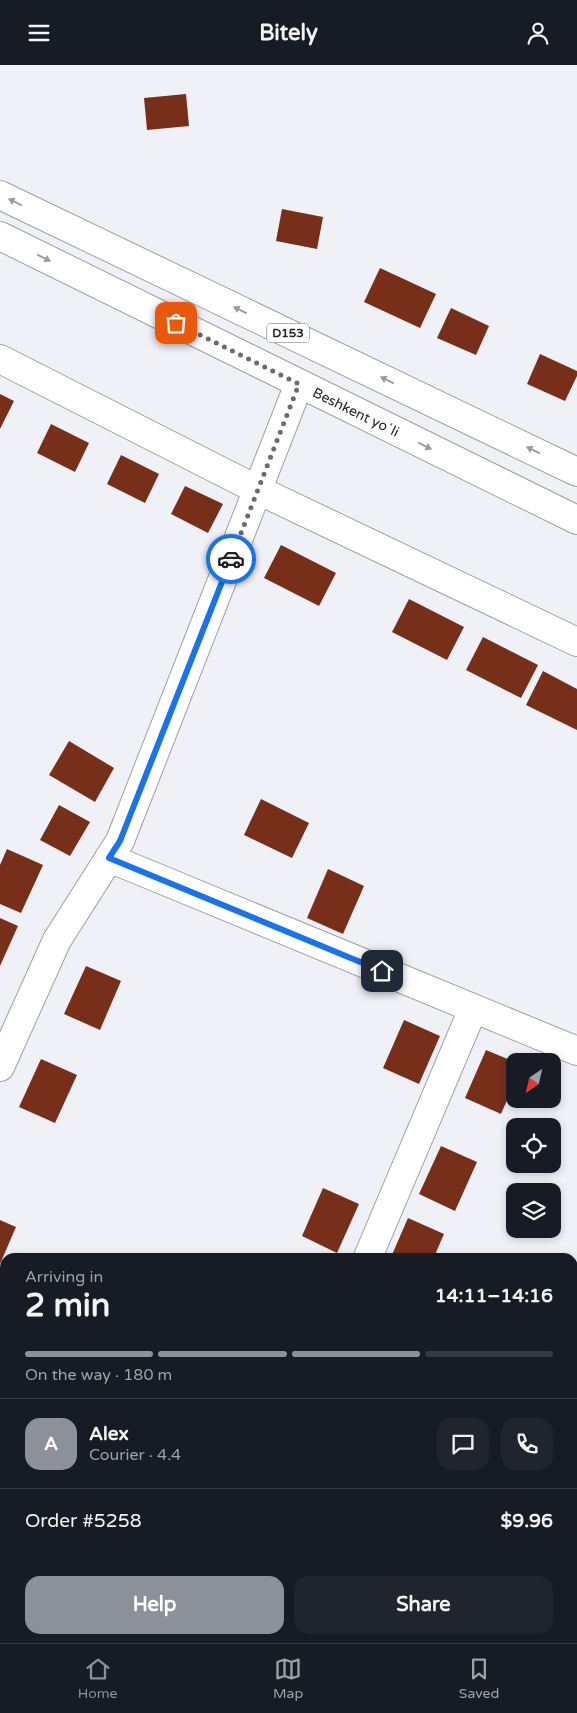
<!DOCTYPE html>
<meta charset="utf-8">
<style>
body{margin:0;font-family:"Varela Round",sans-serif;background:#20242c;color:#f1f3f6;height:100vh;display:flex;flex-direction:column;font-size:19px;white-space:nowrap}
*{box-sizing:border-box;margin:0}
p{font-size:16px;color:#9ea1a6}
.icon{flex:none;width:28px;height:28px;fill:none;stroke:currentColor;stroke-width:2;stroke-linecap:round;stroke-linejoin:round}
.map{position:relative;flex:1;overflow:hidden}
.sheet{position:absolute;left:0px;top:1188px;width:578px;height:391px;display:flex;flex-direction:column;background:#171b24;border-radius:15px 15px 0 0;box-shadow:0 2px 8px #0003}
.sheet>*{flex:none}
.needle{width:32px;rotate:214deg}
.buttons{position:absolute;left:506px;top:988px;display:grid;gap:10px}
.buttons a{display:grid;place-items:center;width:55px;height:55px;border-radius:10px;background:#171b24;box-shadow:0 2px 8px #0003;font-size:25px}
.pin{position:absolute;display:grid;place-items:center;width:42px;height:42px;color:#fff;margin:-21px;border-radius:10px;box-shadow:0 2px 8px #0006}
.courier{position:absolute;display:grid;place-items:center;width:50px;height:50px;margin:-25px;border:4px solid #1a73e8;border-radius:50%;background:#fff;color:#222;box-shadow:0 1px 6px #0007}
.headline em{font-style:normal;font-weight:700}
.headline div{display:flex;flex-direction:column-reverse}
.headline{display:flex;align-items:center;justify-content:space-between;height:85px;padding:0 25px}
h1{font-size:32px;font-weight:700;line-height:38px}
.bar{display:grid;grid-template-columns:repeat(4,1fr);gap:8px 5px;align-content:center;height:60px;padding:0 25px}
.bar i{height:6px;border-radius:4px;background:#363941}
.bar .active{background:#8c9099}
.bar p{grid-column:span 4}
.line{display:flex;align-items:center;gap:12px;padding:0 25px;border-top:1px solid #363941}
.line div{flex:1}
.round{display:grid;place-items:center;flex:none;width:52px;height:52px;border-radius:15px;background:#20242c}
.cta{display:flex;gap:10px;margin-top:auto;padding:10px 25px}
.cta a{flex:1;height:58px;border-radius:15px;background:#8c9099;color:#fff;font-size:20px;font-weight:700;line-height:58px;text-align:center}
.cta a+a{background:#20242c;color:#f1f3f6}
header{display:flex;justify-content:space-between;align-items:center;height:65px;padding:0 25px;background:#171b24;font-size:22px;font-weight:700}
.menu{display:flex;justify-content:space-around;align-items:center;height:70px;border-top:1px solid #363941;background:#171b24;font-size:14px;color:#9ea1a6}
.menu a{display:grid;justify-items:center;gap:2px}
.menu .active{color:#8c9099}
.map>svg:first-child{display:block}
.building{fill:#772f19}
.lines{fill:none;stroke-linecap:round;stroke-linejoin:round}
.minor-casing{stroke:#9f9fa5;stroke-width:30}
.major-casing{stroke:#9f9fa5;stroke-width:30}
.minor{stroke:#fff;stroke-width:28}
.major{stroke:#fff;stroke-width:28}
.oneway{fill:#9d9d9e}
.done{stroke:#6c6c70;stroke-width:5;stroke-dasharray:0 9}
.route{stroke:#1a73e8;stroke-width:6}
.labels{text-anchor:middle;stroke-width:5;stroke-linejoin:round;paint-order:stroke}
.shield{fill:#fefefe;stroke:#666668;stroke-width:1}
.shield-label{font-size:12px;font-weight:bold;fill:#252527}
.street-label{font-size:14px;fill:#252527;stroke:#fefefe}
</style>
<header><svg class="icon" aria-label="menu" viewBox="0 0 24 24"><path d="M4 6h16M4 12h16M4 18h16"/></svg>Bitely<svg class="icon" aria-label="person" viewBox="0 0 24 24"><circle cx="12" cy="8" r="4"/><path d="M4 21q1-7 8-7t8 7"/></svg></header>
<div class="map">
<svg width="577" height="1578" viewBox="0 0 577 1578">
<rect width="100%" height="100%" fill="#f0f0f7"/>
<!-- building -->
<g class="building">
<path d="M 186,29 L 189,61 L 147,65 L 144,33 Z"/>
<path d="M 282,144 L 323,152 L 317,184 L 276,176 Z"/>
<path d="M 380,203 L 436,229 L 420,263 L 364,237 Z"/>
<path d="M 451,243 L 489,261 L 476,290 L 437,273 Z"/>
<path d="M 540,289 L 577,306 L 577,311 L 565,336 L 527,319 Z"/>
<path d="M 0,329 L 14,336 L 0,364 Z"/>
<path d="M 51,359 L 89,378 L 75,407 L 37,388 Z"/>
<path d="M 121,390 L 159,409 L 145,438 L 107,419 Z"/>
<path d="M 185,421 L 223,439 L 208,468 L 171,449 Z"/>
<path d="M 281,480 L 336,508 L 319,541 L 264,513 Z"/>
<path d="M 409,534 L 464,562 L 447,595 L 392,567 Z"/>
<path d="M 483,572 L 538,600 L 521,633 L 466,605 Z"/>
<path d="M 543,606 L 577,624 L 577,665 L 526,640 Z"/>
<path d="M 69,676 L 114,703 L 95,737 L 49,710 Z"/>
<path d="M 261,734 L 309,758 L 292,793 L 244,770 Z"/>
<path d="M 59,740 L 90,757 L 70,791 L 40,775 Z"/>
<path d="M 7,784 L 43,800 L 21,848 L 0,839 L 0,800 Z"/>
<path d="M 328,804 L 364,821 L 343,869 L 307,853 Z"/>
<path d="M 0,853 L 18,861 L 0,901 Z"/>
<path d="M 86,901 L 121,916 L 100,965 L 64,949 Z"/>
<path d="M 404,955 L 440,971 L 419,1019 L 383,1003 Z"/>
<path d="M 486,985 L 515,997 L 515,1017 L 501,1049 L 465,1033 Z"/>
<path d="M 41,994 L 77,1010 L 55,1058 L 19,1042 Z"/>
<path d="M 441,1081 L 477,1097 L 455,1146 L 419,1129 Z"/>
<path d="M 323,1123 L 359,1139 L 337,1188 L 302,1171 Z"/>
<path d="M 408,1153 L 444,1169 L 434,1192 L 391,1192 Z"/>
<path d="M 0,1155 L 16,1162 L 0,1199 Z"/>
<path d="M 577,1227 L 577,1282 L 572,1280 L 572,1237 Z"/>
<path d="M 231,1574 L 277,1574 L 275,1578 L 241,1578 Z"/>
</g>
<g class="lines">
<!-- minor casing -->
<g class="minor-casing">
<g id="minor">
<path d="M 0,294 L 258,425 L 577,577"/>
<path d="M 109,793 L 577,986"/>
<path d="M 0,1002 L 57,875 L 120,776 L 299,319"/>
<path d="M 368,1192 L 473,944"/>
<path d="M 572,1407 L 577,1397"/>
<path d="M 205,1578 L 206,1574"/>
</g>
</g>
<!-- major casing -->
<g class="major-casing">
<g id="major">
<path d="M 0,130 L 577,407"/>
<path d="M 0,171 L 577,455"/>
</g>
</g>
<!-- minor -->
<use href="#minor" class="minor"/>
<!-- major -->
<use href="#major" class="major"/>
</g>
<!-- one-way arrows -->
<defs><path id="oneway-solid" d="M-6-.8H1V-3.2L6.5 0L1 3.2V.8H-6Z" transform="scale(1.25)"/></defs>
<g class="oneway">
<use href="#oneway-solid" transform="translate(15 137) rotate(-154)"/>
<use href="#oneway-solid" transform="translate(44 193) rotate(26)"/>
<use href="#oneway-solid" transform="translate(240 245) rotate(-154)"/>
<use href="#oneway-solid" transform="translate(387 315) rotate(-154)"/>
<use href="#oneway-solid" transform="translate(425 381) rotate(26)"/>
<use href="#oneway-solid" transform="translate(533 385) rotate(-154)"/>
</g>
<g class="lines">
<!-- done -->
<path class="done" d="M 176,258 L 299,319 L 231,494"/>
<!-- route -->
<path class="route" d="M 231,494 L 120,776 L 109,793 L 382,906"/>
</g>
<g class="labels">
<!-- shield labels -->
<rect class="shield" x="267" y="258.5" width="42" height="19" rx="4"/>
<g class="shield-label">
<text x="288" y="272">D153</text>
</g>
<!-- street labels -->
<g class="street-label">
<text transform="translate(356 347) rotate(26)" y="5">Beshkent yoʻli</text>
</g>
</g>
</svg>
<div class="buttons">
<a><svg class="needle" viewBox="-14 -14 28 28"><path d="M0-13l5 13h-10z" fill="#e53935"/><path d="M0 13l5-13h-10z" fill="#9ea1a6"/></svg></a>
<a><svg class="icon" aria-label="locate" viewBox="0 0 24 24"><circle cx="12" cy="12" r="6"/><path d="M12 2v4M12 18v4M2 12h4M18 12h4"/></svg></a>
<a><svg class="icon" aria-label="layers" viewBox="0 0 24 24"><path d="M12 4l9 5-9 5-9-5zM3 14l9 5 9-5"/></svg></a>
</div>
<div class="pin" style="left:176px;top:258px;background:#ea580c"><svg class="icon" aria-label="bag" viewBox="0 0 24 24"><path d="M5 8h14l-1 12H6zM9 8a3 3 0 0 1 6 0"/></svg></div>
<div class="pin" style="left:382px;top:906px;background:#1f2937"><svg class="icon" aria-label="home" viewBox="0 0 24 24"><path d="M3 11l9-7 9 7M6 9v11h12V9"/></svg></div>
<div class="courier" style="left:231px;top:494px"><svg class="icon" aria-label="car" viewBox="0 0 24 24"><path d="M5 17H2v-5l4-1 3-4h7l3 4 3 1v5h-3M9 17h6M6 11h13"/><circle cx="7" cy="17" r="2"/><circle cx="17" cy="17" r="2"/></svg></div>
<section class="sheet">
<div class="headline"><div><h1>2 min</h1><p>Arriving in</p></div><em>14:11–14:16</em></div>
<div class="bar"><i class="active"></i><i class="active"></i><i class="active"></i><i></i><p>On the way · 180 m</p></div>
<div class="line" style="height:90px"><b class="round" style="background:#8c9099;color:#fff">A</b><div><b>Alex</b><p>Courier · 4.4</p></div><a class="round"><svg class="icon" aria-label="chat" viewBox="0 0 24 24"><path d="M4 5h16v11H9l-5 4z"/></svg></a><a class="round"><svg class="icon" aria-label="phone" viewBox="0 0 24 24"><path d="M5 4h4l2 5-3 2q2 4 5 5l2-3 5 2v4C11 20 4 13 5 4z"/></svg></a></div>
<div class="line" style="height:65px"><div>Order #5258</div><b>$9.96</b></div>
<div class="cta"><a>Help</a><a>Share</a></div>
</section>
</div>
<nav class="menu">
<a class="active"><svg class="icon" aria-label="home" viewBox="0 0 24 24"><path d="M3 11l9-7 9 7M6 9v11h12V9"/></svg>Home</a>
<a><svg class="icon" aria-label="map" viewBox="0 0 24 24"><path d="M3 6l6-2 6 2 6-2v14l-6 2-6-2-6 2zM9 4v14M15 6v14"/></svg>Map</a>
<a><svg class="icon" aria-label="saved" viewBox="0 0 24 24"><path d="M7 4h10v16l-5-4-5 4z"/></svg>Saved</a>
</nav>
